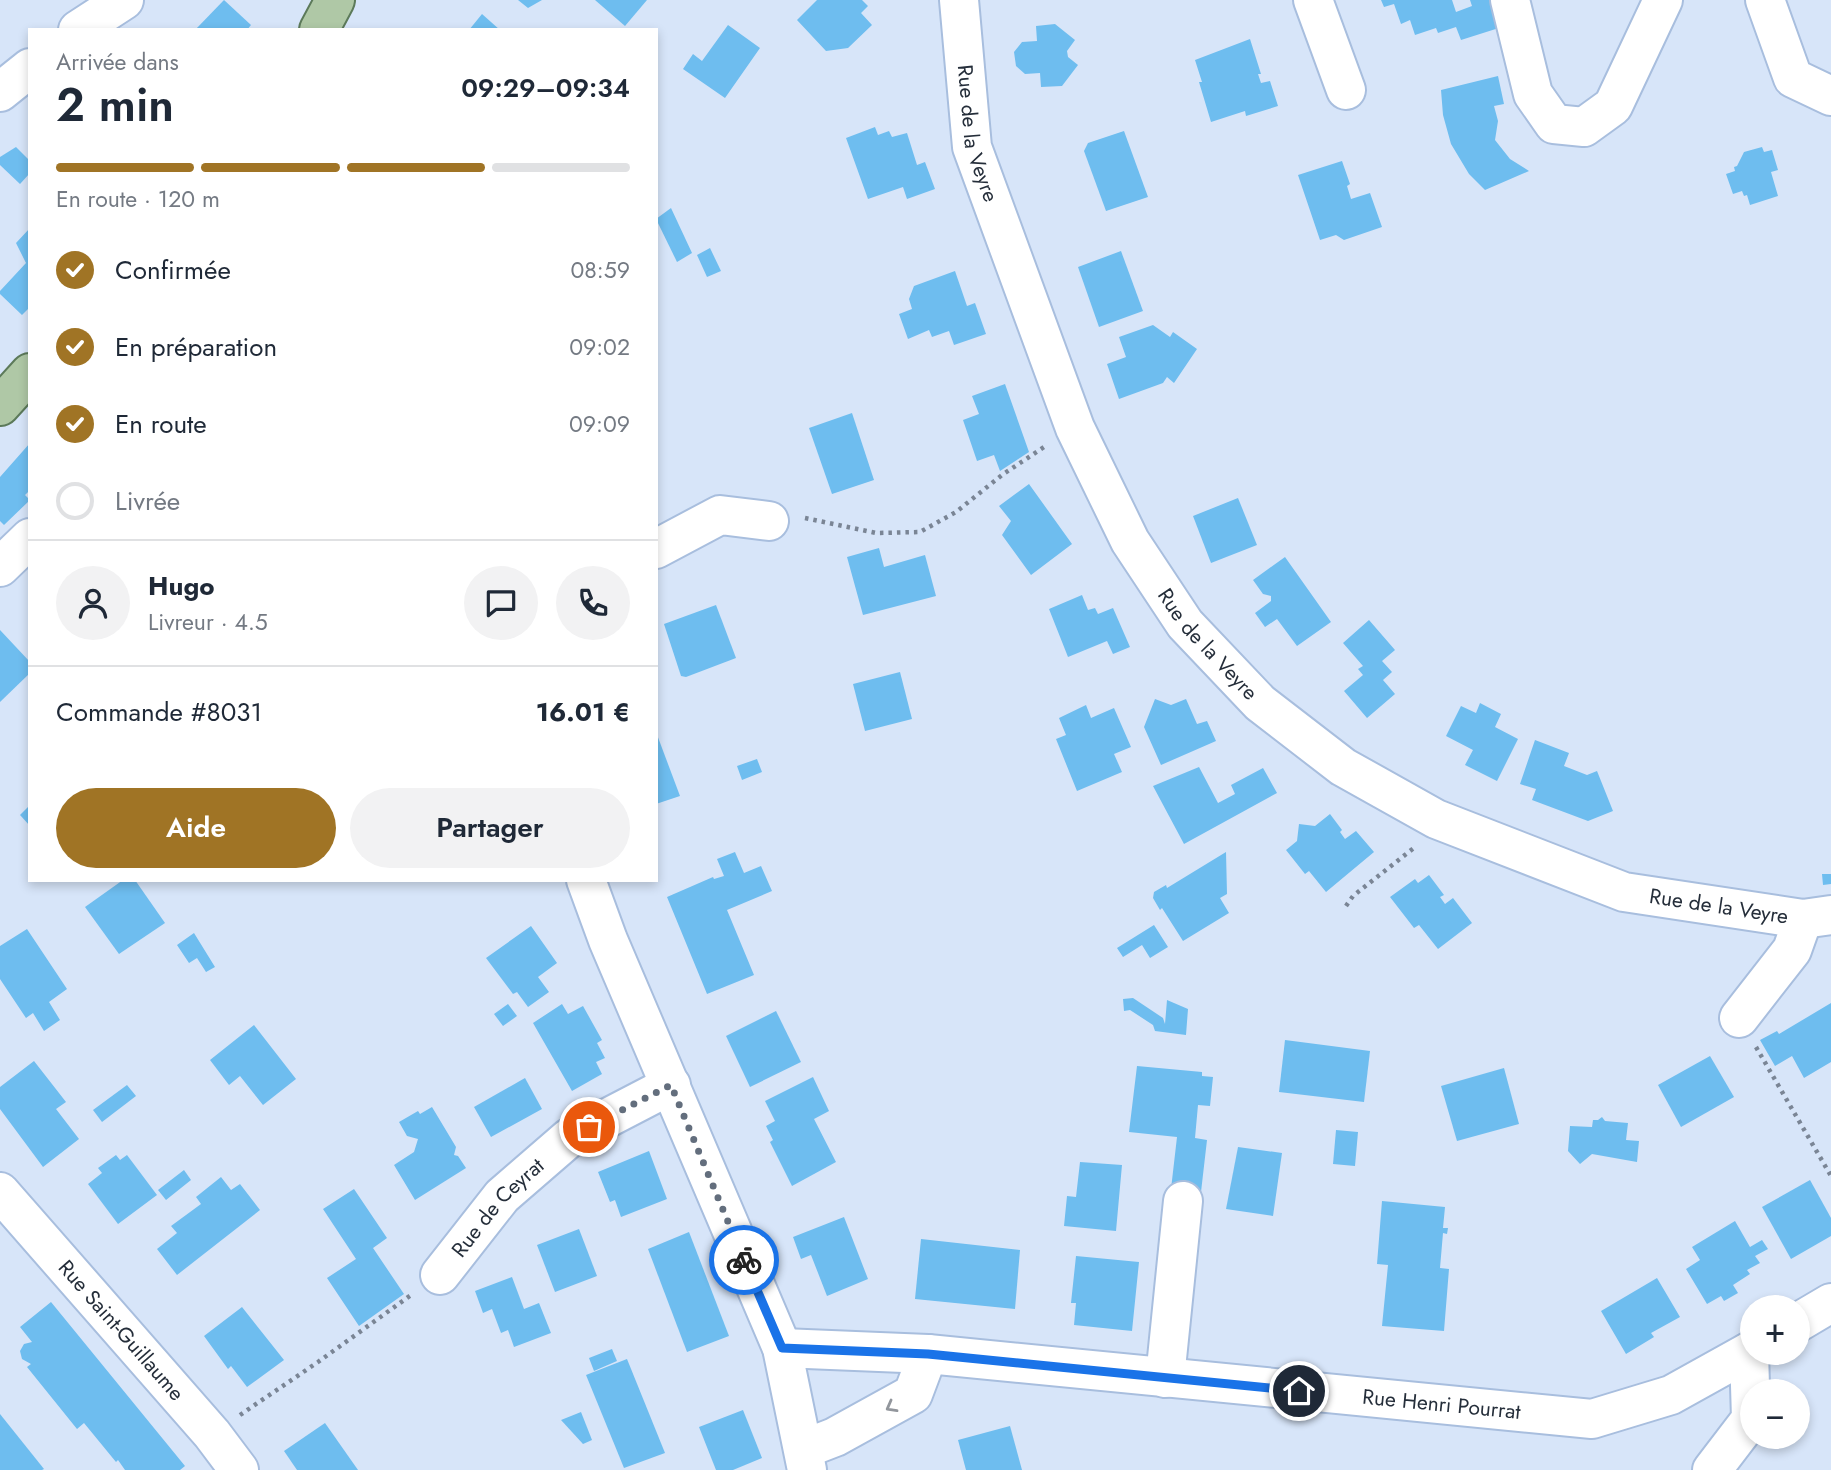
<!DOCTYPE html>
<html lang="fr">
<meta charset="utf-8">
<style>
body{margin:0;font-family:Jost,sans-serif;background:#f2f2f3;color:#1f2937;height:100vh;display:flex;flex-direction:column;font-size:26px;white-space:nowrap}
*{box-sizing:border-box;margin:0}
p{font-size:23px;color:#747a83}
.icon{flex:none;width:38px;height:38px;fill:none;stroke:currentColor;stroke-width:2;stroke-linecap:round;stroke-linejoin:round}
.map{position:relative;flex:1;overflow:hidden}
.sheet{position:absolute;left:28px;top:28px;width:630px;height:854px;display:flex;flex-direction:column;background:#fff;border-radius:0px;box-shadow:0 4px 10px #0003}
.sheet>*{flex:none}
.tools{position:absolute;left:1740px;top:1295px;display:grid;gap:14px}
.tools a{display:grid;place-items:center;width:70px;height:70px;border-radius:50%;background:#fff;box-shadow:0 4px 10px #0003;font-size:35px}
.pin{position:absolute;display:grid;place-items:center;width:60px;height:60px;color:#fff;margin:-30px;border:4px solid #fff;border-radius:50%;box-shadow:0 2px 7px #0007}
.courier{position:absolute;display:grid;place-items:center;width:70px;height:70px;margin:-35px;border:5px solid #1a73e8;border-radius:50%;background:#fff;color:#222;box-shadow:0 2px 9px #0007}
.headline em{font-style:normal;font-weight:600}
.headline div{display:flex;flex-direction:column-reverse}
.headline{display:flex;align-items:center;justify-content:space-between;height:119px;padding:0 28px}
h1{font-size:46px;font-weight:600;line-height:52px}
.bar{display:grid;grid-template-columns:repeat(4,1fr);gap:10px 7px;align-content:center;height:84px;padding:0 28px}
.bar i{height:9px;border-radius:5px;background:#e0e1e3}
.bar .active{background:#a07425}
.bar p{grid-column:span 4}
.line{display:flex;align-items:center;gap:18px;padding:0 28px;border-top:2px solid #e0e1e3}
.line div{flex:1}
.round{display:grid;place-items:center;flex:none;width:74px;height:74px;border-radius:37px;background:#f2f2f3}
ol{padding:0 28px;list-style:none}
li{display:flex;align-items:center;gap:21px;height:77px}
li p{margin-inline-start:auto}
li .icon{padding:7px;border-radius:50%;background:#a07425;color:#fff;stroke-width:4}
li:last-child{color:#747a83}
li i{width:38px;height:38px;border:4px solid #e0e1e3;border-radius:50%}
.cta{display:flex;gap:14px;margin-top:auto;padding:14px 28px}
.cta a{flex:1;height:80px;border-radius:42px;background:#a07425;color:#fff;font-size:28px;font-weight:600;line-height:80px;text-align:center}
.cta a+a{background:#f2f2f3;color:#1f2937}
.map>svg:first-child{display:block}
.building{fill:#6ebdef}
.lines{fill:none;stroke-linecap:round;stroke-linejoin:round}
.minor-casing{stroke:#a8bede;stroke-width:42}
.major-casing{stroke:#5c7a5a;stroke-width:42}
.path{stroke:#7a8595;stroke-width:4.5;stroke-dasharray:3.5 5;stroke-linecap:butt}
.minor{stroke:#fff;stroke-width:38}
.major{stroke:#afc8a6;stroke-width:38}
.oneway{stroke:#92969c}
.done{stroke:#636e7d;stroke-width:7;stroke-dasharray:0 12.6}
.route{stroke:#1a73e8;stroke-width:9}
.labels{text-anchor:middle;stroke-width:5;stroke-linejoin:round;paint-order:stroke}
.street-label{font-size:21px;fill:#252e3a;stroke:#fff}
</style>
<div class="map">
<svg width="1831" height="1470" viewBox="0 0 1831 1470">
<rect width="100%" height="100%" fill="#d7e5f9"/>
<!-- building -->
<g class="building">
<path d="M 224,0 L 251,25 L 247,30 L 195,30 Z"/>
<path d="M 518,0 L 542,0 L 528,8 Z"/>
<path d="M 595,0 L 647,0 L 625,26 Z"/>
<path d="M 817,0 L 862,0 L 868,6 L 861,13 L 872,25 L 848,48 L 826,51 L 797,20 Z"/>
<path d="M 1381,0 L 1452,0 L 1456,12 L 1472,6 L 1470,0 L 1493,0 L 1502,27 L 1461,40 L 1456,27 L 1438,33 L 1436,28 L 1415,35 L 1410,20 L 1401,24 L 1394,4 L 1384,7 Z"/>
<path d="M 482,14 L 500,30 L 469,30 Z"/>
<path d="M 1055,24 L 1075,40 L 1067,51 L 1068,57 L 1078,65 L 1062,86 L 1041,87 L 1040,73 L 1025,74 L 1016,66 L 1014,52 L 1022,42 L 1037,41 L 1036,26 Z"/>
<path d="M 728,25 L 760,48 L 725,98 L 683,69 L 693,54 L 702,61 Z"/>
<path d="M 1250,39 L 1261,74 L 1258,74 L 1261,83 L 1270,81 L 1278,106 L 1246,116 L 1245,111 L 1211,122 L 1199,82 L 1202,82 L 1195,60 Z"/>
<path d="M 1498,76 L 1504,104 L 1494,106 L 1498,121 L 1495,140 L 1510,159 L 1529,171 L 1485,190 L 1469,174 L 1451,144 L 1443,115 L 1441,90 Z"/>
<path d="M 875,127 L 878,135 L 889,131 L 892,137 L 907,133 L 917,165 L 925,162 L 935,189 L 907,199 L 903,187 L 868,199 L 846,138 Z"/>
<path d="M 1124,131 L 1148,197 L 1106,211 L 1084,151 L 1088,143 Z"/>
<path d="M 16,147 L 30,161 L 30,173 L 20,184 L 0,165 L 0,157 Z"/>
<path d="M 1762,147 L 1764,152 L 1772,150 L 1778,170 L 1771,172 L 1778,196 L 1750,205 L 1747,195 L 1744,196 L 1742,191 L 1733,194 L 1726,174 L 1735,171 L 1734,167 L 1737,166 L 1744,152 Z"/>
<path d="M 1342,161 L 1350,184 L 1347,186 L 1351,199 L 1370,193 L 1382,227 L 1344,240 L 1336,235 L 1320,240 L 1298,175 Z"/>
<path d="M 671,208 L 692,253 L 677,262 L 656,219 Z"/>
<path d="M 30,228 L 30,307 L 22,315 L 0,294 L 0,291 L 26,263 L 16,243 Z"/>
<path d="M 710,248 L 721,271 L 707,277 L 697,255 Z"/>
<path d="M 1121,251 L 1143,311 L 1099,327 L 1078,267 Z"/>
<path d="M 955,271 L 967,306 L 975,303 L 986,334 L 954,345 L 949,331 L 932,337 L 929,330 L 908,339 L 899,314 L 912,309 L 909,299 L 914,286 Z"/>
<path d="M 1153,325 L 1170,337 L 1173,332 L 1197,349 L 1174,383 L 1167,377 L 1163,383 L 1119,399 L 1107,364 L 1126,357 L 1119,337 Z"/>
<path d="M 1005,384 L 1029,452 L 1000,471 L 994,455 L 977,461 L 963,420 L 979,414 L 972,396 Z"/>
<path d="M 852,413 L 874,480 L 832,494 L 809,428 Z"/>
<path d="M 30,443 L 30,490 L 25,495 L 30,500 L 4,525 L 0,521 L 0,477 Z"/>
<path d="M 1029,484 L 1072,544 L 1031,575 L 1002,535 L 1011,521 L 999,506 Z"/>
<path d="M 1238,498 L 1257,545 L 1211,563 L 1193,516 Z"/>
<path d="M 879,548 L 884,567 L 925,555 L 936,596 L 863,615 L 847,557 Z"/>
<path d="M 1285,557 L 1331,622 L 1297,646 L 1277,619 L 1265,627 L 1255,613 L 1271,601 L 1271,596 L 1263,594 L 1253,580 Z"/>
<path d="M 1082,595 L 1088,610 L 1095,608 L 1098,614 L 1113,608 L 1130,647 L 1113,654 L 1107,641 L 1068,657 L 1049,609 Z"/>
<path d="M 716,605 L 736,658 L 686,677 L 681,676 L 664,624 Z"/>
<path d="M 1369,620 L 1395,650 L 1382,661 L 1392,672 L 1383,680 L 1395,694 L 1367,718 L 1344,691 L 1363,675 L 1358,669 L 1363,666 L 1343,643 Z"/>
<path d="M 0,630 L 30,662 L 30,673 L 0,702 Z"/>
<path d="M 900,672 L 912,719 L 865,731 L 853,684 Z"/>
<path d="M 1155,699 L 1171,705 L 1186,699 L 1197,724 L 1207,721 L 1216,741 L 1161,765 L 1144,727 Z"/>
<path d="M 1480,703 L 1501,714 L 1495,727 L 1518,739 L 1497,781 L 1465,765 L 1473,750 L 1446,736 L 1461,706 L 1476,713 Z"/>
<path d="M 1086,705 L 1091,718 L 1114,708 L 1131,747 L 1114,754 L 1122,772 L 1077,791 L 1056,739 L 1066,735 L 1059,718 Z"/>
<path d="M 656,732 L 680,796 L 656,804 Z"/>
<path d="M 1535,740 L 1569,753 L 1564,766 L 1587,775 L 1597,771 L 1613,811 L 1588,821 L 1532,800 L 1536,789 L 1520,784 Z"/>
<path d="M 757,759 L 762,772 L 742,780 L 737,766 Z"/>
<path d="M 1199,767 L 1218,803 L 1235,794 L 1231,785 L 1263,768 L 1277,793 L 1184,844 L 1153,786 Z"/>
<path d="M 30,805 L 30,826 L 20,815 Z"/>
<path d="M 1330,814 L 1342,830 L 1340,832 L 1345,839 L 1356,831 L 1374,852 L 1326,892 L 1309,871 L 1305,874 L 1286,850 L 1297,841 L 1299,824 L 1315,826 Z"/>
<path d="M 735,852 L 744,873 L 761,866 L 772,891 L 727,910 L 754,975 L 707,994 L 667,897 L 713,877 L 714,879 L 724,876 L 717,859 Z"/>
<path d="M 1226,852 L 1227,894 L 1220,898 L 1229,913 L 1183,941 L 1162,908 L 1160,910 L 1153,898 L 1154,892 L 1166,885 L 1167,888 Z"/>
<path d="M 1822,874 L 1831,874 L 1831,884 L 1823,885 Z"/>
<path d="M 1429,875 L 1444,895 L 1440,897 L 1445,904 L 1453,898 L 1472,923 L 1438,949 L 1419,925 L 1414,928 L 1390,897 L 1415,879 L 1418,883 Z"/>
<path d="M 123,880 L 135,880 L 165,923 L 119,954 L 85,907 Z"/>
<path d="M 1154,925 L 1168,947 L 1150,958 L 1142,945 L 1123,957 L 1117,948 Z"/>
<path d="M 531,926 L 557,963 L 538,977 L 549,992 L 528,1007 L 517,992 L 513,994 L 486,958 Z"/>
<path d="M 27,929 L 67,989 L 49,1002 L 60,1020 L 44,1031 L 33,1013 L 26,1018 L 0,979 L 0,946 Z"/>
<path d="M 194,933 L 215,967 L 206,972 L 197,958 L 189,963 L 177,945 Z"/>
<path d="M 1133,998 L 1163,1018 L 1165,1024 L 1167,1000 L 1188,1009 L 1186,1035 L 1155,1031 L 1153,1025 L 1130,1010 L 1124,1011 L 1123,999 Z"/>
<path d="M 1831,1003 L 1831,1062 L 1804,1078 L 1792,1056 L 1775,1066 L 1760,1040 L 1777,1031 L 1779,1034 Z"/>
<path d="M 508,1004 L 517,1016 L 503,1026 L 494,1014 Z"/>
<path d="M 562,1004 L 568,1014 L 583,1006 L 602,1040 L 597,1043 L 605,1058 L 596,1062 L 602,1074 L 572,1091 L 533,1023 Z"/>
<path d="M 776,1011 L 801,1062 L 750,1087 L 726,1036 Z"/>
<path d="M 254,1025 L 296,1079 L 263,1105 L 240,1076 L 229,1085 L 210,1060 Z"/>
<path d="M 1285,1040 L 1370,1051 L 1364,1102 L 1279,1092 Z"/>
<path d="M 1710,1056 L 1734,1097 L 1681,1127 L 1658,1085 Z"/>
<path d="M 34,1061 L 66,1102 L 56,1109 L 79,1139 L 43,1167 L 0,1109 L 0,1087 Z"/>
<path d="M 1137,1066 L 1202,1072 L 1202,1076 L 1213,1077 L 1210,1106 L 1198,1105 L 1195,1138 L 1207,1140 L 1201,1192 L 1171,1189 L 1177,1137 L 1129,1132 Z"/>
<path d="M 1504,1068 L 1519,1124 L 1457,1141 L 1441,1086 Z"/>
<path d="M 813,1077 L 829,1111 L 814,1119 L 836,1162 L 792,1186 L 770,1142 L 773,1140 L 766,1126 L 775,1121 L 765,1101 Z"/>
<path d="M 525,1078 L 542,1109 L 491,1137 L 474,1107 Z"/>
<path d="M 127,1085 L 136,1096 L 102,1122 L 93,1110 Z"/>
<path d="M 432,1107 L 456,1147 L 454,1155 L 458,1156 L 466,1168 L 415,1200 L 394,1165 L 414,1152 L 418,1139 L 407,1136 L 399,1122 L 418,1111 L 420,1114 Z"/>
<path d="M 1602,1117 L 1605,1121 L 1628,1123 L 1626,1140 L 1639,1141 L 1637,1162 L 1592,1154 L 1580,1164 L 1568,1151 L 1570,1126 L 1592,1127 L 1593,1120 L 1598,1120 Z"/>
<path d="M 1336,1130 L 1358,1132 L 1355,1166 L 1333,1164 Z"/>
<path d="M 1238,1147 L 1282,1153 L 1273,1216 L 1226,1209 Z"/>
<path d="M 649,1151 L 667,1199 L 621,1217 L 615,1200 L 610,1202 L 598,1172 Z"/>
<path d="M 116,1155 L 120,1160 L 127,1155 L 157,1195 L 118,1224 L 88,1184 L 102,1173 L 98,1168 Z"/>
<path d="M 1080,1162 L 1122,1165 L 1116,1231 L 1064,1226 L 1067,1196 L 1076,1197 Z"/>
<path d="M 184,1170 L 191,1180 L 166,1200 L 158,1190 Z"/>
<path d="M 221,1177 L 231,1190 L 240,1184 L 260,1210 L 177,1275 L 157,1249 L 177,1233 L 171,1226 L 201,1204 L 196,1197 Z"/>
<path d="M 1810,1180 L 1831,1218 L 1831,1236 L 1791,1259 L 1762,1207 Z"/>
<path d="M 354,1189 L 387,1238 L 373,1248 L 404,1294 L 359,1326 L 327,1278 L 356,1259 L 323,1209 Z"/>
<path d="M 1382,1201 L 1445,1207 L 1443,1228 L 1448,1228 L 1447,1234 L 1443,1233 L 1440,1268 L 1449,1269 L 1444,1331 L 1382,1326 L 1388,1265 L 1377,1264 Z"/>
<path d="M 844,1217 L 868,1279 L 827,1296 L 811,1255 L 801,1259 L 793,1237 Z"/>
<path d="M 1735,1221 L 1750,1247 L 1762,1240 L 1768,1249 L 1755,1256 L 1760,1263 L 1747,1270 L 1750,1274 L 1733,1285 L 1738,1293 L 1724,1301 L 1721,1296 L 1707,1304 L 1686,1269 L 1700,1260 L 1692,1247 Z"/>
<path d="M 579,1229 L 597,1276 L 555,1292 L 537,1245 Z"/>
<path d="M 689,1232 L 729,1336 L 687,1352 L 648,1249 Z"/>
<path d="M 921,1239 L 1020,1250 L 1015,1309 L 915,1299 Z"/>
<path d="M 1076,1256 L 1139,1262 L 1132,1331 L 1074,1325 L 1076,1303 L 1071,1303 Z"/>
<path d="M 512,1277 L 524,1309 L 539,1303 L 551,1333 L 514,1347 L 508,1330 L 501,1333 L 492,1309 L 483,1313 L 475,1291 Z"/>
<path d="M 1657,1278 L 1680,1317 L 1651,1333 L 1654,1337 L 1626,1354 L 1601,1311 Z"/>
<path d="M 51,1302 L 185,1466 L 180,1470 L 125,1470 L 118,1460 L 116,1462 L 84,1423 L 77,1429 L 27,1367 L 31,1364 L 22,1359 L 20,1351 L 24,1344 L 32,1342 L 20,1327 Z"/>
<path d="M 242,1307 L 284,1360 L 247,1387 L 231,1366 L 228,1369 L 204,1336 Z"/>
<path d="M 612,1349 L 617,1361 L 594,1371 L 589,1358 Z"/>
<path d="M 627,1359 L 665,1453 L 624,1468 L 586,1375 Z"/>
<path d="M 743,1410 L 762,1458 L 733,1470 L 716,1470 L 699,1427 Z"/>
<path d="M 581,1412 L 592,1440 L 583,1444 L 561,1420 Z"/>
<path d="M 0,1414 L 44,1469 L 42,1470 L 0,1470 Z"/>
<path d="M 325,1423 L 358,1470 L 297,1470 L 284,1451 Z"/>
<path d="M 1010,1426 L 1022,1470 L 966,1470 L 958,1440 Z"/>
</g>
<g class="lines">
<!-- minor casing -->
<g class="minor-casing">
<g id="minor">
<path id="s1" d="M 959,0 L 972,147 L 1075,428 L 1130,541 L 1185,624 L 1260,703 L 1343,767 L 1436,819 L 1624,892 L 1803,919 L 1831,915"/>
<path d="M 1313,0 L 1346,90"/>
<path d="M 1510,0 L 1533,94 L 1554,124 L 1584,127 L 1613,106 L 1663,0"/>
<path d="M 1765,0 L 1793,78 L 1831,96"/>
<path d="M 78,30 L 124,0"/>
<path d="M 0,92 L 30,68"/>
<path d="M 656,549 L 720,515 L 769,521"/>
<path d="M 0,567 L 30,538"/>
<path d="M 586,880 L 608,940 L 782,1348 L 807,1470"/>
<path d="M 1739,1018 L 1792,950 L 1803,919"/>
<path id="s2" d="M 0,1192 L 212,1434 L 239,1470"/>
<path id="s3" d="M 440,1275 L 502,1196 L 569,1138 L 671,1085"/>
<path d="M 1797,1323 L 1831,1303"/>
<path id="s4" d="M 782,1348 L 928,1354 L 1592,1419 L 1671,1395 L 1752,1350"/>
<path d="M 1165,1378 L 1183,1201"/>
<path d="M 804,1449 L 835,1437 L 913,1394 L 928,1354"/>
<path d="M 1712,1470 L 1751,1419 L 1749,1352"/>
</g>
</g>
<!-- major casing -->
<g class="major-casing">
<g id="major">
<path d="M 319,30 L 335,0"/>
<path d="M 0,406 L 30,373"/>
</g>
</g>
<!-- path -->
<g class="path">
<path d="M 805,518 L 876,533 L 920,532 L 956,512 L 1002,475 L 1044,447"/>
<path d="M 1346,906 L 1353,896 L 1415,847"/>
<path d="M 1756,1047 L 1831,1176"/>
<path d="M 240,1415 L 318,1362 L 411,1295"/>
</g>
<!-- minor -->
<use href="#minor" class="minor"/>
<!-- major -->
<use href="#major" class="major"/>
</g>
<!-- one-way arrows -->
<defs><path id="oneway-chevron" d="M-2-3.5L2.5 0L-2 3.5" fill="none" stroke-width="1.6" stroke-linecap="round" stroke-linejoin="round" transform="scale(1.75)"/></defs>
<use class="oneway" href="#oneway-chevron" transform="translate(891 1407) rotate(151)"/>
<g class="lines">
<!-- done -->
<path class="done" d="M 589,1127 L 671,1085 L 744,1260"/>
<!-- route -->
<path class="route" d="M 744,1260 L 782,1348 L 928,1354 L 1299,1391"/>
</g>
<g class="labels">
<!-- street labels -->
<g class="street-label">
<text dy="7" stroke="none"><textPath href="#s1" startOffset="135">Rue de la Veyre</textPath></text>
<text dy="7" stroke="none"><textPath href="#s1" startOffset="702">Rue de la Veyre</textPath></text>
<text dy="7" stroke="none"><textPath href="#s1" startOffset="1290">Rue de la Veyre</textPath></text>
<text dy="7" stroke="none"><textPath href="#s3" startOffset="89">Rue de Ceyrat</textPath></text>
<text dy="7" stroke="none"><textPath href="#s2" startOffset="184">Rue Saint-Guillaume</textPath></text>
<text dy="7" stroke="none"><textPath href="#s4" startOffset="662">Rue Henri Pourrat</textPath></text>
</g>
</g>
</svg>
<div class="tools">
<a>+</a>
<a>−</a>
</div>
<div class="pin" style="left:589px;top:1127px;background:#ea580c"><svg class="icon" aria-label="bag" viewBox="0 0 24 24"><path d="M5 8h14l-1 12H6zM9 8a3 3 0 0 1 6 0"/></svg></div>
<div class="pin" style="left:1299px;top:1391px;background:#1f2937"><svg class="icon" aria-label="home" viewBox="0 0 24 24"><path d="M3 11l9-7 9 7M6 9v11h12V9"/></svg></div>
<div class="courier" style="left:744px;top:1260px"><svg class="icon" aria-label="bike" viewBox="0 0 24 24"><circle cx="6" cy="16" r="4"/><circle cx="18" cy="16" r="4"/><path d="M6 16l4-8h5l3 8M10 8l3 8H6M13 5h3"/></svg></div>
<section class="sheet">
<div class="headline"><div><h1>2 min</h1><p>Arrivée dans</p></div><em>09:29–09:34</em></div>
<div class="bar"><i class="active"></i><i class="active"></i><i class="active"></i><i></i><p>En route · 120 m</p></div>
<ol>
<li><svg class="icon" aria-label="check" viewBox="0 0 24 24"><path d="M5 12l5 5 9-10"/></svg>Confirmée<p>08:59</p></li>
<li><svg class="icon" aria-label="check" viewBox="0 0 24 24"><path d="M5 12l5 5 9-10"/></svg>En préparation<p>09:02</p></li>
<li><svg class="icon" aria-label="check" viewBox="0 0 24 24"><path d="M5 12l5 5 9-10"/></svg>En route<p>09:09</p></li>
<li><i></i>Livrée</li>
</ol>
<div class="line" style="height:126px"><a class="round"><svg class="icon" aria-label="person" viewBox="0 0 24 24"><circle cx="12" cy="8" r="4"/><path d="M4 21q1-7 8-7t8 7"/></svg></a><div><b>Hugo</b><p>Livreur · 4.5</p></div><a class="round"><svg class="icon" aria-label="chat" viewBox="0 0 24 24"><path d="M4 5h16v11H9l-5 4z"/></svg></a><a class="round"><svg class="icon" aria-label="phone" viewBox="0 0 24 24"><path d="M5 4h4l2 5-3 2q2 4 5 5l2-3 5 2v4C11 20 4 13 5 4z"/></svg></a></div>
<div class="line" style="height:91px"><div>Commande #8031</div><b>16.01 €</b></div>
<div class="cta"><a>Aide</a><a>Partager</a></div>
</section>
</div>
